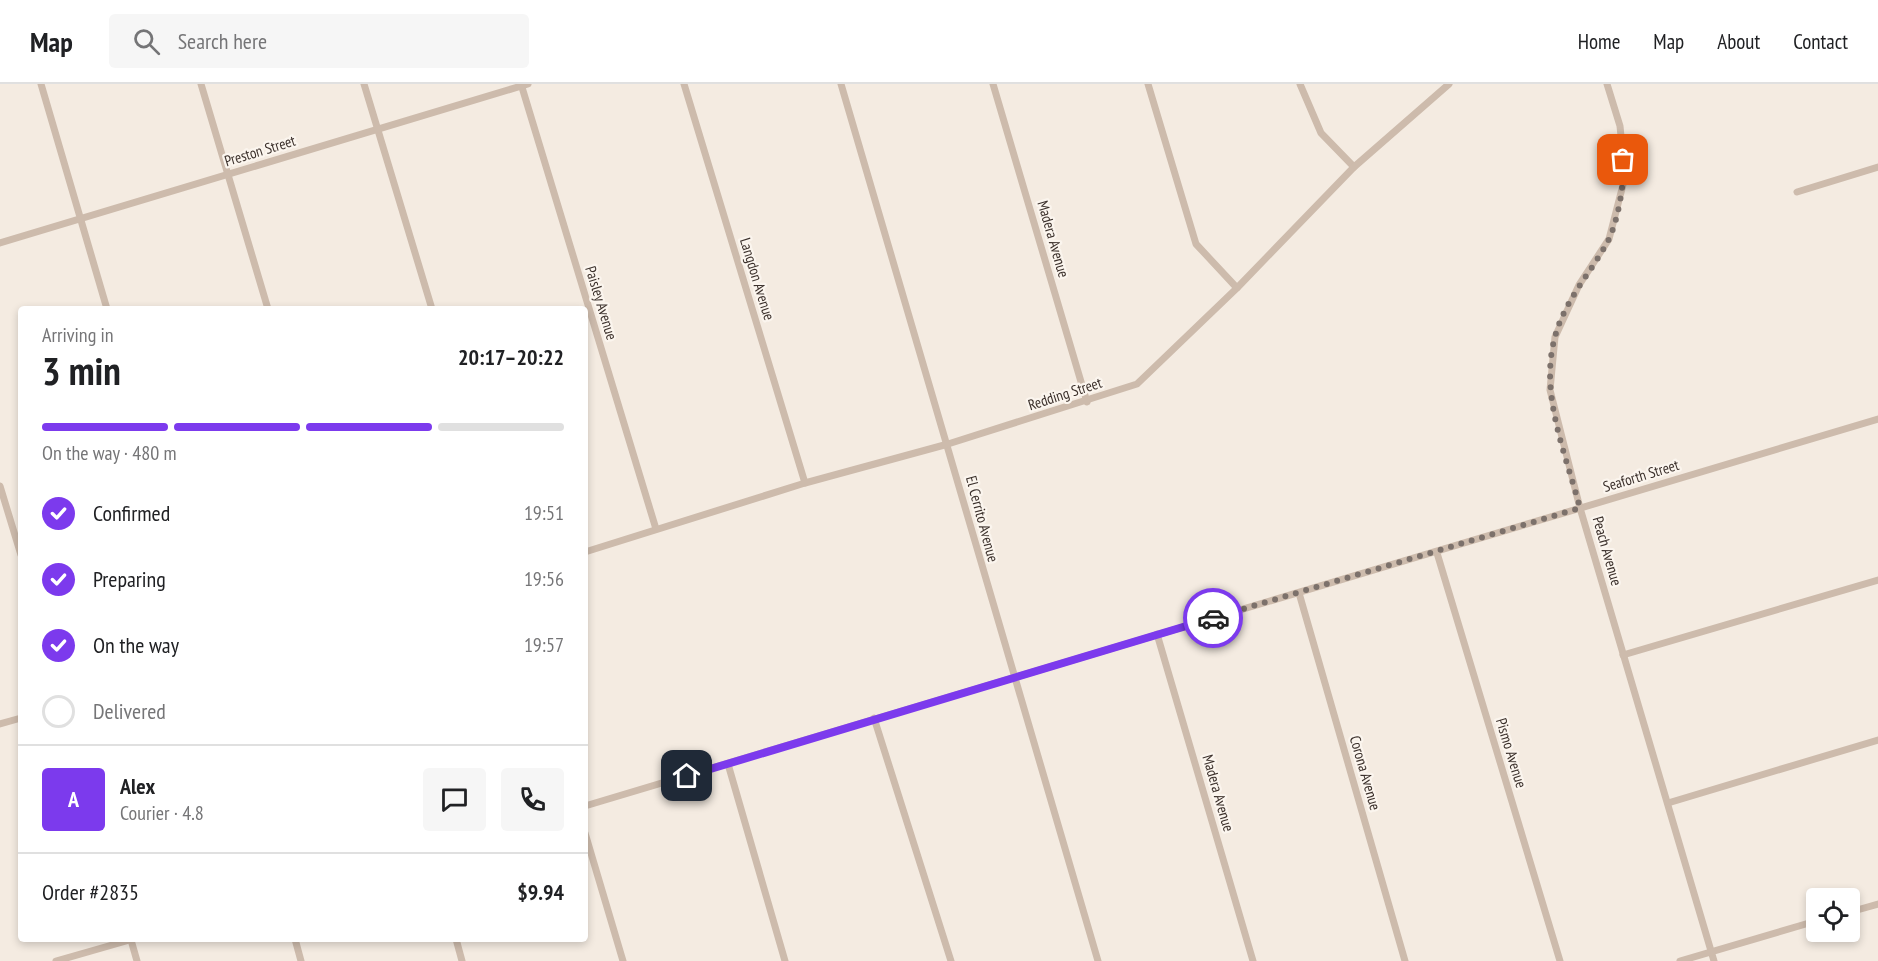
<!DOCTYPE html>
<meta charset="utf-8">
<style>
body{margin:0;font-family:"PT Sans Narrow",sans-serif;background:#f6f6f6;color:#202124;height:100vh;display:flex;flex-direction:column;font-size:22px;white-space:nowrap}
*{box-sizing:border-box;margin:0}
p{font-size:20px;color:#757577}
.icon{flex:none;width:33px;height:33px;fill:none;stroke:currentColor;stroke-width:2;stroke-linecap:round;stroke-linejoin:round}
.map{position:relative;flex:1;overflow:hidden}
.details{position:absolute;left:18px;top:222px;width:570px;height:636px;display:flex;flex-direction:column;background:#fff;border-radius:6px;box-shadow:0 3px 9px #0003}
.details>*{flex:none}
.fabs{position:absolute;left:1806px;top:804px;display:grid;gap:12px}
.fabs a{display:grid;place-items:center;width:54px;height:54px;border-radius:6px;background:#fff;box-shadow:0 3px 9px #0003;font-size:30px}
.pin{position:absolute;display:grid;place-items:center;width:51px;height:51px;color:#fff;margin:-26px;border-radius:12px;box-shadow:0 3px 9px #0006}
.courier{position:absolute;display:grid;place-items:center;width:60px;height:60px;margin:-30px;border:4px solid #7c3aed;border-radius:50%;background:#fff;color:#222;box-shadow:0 2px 8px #0007}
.head em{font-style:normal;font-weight:700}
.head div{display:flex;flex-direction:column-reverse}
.head{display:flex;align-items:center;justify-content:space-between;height:102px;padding:0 24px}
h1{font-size:39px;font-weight:700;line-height:45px}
.bar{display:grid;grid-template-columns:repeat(4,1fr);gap:9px 6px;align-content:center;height:72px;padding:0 24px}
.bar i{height:8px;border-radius:4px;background:#e0e0e0}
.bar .current{background:#7c3aed}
.bar p{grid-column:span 4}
.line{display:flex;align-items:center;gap:15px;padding:0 24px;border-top:2px solid #e0e0e0}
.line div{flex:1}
.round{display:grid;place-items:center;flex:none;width:63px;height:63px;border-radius:6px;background:#f6f6f6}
ol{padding:0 24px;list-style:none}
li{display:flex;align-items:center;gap:18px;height:66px}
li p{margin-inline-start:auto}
li .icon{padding:6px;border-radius:50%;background:#7c3aed;color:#fff;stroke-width:4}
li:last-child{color:#757577}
li i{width:33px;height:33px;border:3px solid #e0e0e0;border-radius:50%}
header{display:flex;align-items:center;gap:36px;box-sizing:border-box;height:84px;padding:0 30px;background:#fff;border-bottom:2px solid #e0e0e0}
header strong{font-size:28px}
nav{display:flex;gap:33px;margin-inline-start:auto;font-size:21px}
.search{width:420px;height:54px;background:#f6f6f6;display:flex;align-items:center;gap:15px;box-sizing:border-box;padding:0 21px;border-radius:6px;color:#757577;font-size:22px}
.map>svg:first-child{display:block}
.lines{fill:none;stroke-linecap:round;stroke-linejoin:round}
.street{stroke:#cdbbac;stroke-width:7}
.done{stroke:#7c716b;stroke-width:6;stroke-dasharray:0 10.8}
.route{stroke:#7c3aed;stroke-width:8}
.labels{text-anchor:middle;stroke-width:4.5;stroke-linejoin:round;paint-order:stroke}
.street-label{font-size:15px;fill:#3b302b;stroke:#fbf5ee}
</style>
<header>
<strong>Map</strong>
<div class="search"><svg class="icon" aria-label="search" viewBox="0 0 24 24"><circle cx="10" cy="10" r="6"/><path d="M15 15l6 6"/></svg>Search here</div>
<nav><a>Home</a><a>Map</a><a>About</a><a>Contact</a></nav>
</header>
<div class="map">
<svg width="1878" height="877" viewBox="0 0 1878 877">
<rect width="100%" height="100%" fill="#f4ebe1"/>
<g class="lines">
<!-- street -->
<g class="street">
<path d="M 41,0 L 107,225"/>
<path d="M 201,0 L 268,225"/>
<path d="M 364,0 L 432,225"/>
<path d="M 521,0 L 656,445"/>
<path d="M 684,0 L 805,399"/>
<path d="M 841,0 L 1098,877"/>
<path d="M 993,0 L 1087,318"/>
<path d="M 1148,0 L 1196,160 L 1237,204"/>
<path d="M 1300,0 L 1321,49 L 1354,83"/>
<path d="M 1607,0 L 1620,42 L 1625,93 L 1609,155 L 1579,201 L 1555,253 L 1550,306 L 1580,424 L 1714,877"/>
<path d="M 1797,108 L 1878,83"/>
<path d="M 0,159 L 528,0"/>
<path d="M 0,402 L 21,471"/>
<path d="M 585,468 L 805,399 L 948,360 L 1137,300 L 1237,204 L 1354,83 L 1449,0"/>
<path d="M 1437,469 L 1560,877"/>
<path d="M 1299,509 L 1405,877"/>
<path d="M 1157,550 L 1253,877"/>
<path d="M 1623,571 L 1878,496"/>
<path d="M 874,634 L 951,877"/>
<path d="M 0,640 L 21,634"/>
<path d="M 728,680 L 785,877"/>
<path d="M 1668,719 L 1878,656"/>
<path d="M 585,722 L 1878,335"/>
<path d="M 585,749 L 623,877"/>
<path d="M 1850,828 L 1878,820"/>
<path d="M 295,855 L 301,877"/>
<path d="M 456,855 L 462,877"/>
<path d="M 131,856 L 137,877"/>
<path d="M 56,877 L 133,855"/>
<path d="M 1680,877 L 1816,837"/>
</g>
</g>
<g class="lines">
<!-- done -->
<path class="done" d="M 1213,534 L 1580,424 C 1566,371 1539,309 1555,253 C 1564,217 1591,189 1608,157 C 1618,138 1625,97 1623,76"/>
<!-- route -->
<path class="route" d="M 687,692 L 1213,534"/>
</g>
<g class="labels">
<!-- street labels -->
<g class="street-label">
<text transform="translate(260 67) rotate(-17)" y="5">Preston Street</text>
<text transform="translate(1053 155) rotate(74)" y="5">Madera Avenue</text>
<text transform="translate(757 195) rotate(73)" y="5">Langdon Avenue</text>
<text transform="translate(601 219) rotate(73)" y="5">Paisley Avenue</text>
<text transform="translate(1065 310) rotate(-18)" y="5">Redding Street</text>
<text transform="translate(1641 392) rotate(-17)" y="5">Seaforth Street</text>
<text transform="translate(982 435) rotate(75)" y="5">El Cerrito Avenue</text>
<text transform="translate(1607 467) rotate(74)" y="5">Peach Avenue</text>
<text transform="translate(1511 669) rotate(73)" y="5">Pismo Avenue</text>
<text transform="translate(1365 689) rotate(74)" y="5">Corona Avenue</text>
<text transform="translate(1218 709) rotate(74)" y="5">Madera Avenue</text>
</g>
</g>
</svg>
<div class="fabs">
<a><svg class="icon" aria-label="locate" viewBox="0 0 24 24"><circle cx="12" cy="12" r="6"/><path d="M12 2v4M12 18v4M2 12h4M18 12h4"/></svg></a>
</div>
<div class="pin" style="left:1623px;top:76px;background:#ea580c"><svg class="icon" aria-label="bag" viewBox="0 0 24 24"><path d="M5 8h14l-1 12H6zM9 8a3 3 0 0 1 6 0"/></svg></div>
<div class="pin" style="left:687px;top:692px;background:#1f2937"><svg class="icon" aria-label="home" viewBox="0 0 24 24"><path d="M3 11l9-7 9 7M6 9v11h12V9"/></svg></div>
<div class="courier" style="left:1213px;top:534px"><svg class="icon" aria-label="car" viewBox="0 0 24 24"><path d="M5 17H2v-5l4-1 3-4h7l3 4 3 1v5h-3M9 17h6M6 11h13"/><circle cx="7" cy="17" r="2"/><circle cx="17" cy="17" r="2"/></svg></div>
<section class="details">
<div class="head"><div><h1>3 min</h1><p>Arriving in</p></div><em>20:17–20:22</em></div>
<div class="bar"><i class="current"></i><i class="current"></i><i class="current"></i><i></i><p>On the way · 480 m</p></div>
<ol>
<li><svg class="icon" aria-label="check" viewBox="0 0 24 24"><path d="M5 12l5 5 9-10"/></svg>Confirmed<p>19:51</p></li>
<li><svg class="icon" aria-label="check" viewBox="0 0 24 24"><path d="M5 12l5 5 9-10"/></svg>Preparing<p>19:56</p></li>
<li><svg class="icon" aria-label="check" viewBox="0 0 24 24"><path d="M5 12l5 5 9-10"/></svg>On the way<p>19:57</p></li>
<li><i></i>Delivered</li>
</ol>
<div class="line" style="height:108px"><b class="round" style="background:#7c3aed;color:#fff">A</b><div><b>Alex</b><p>Courier · 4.8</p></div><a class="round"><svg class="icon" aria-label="chat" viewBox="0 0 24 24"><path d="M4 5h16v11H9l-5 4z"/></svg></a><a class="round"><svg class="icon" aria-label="phone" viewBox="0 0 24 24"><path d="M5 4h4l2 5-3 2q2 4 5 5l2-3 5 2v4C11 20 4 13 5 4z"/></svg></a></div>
<div class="line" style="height:78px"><div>Order #2835</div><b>$9.94</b></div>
</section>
</div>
